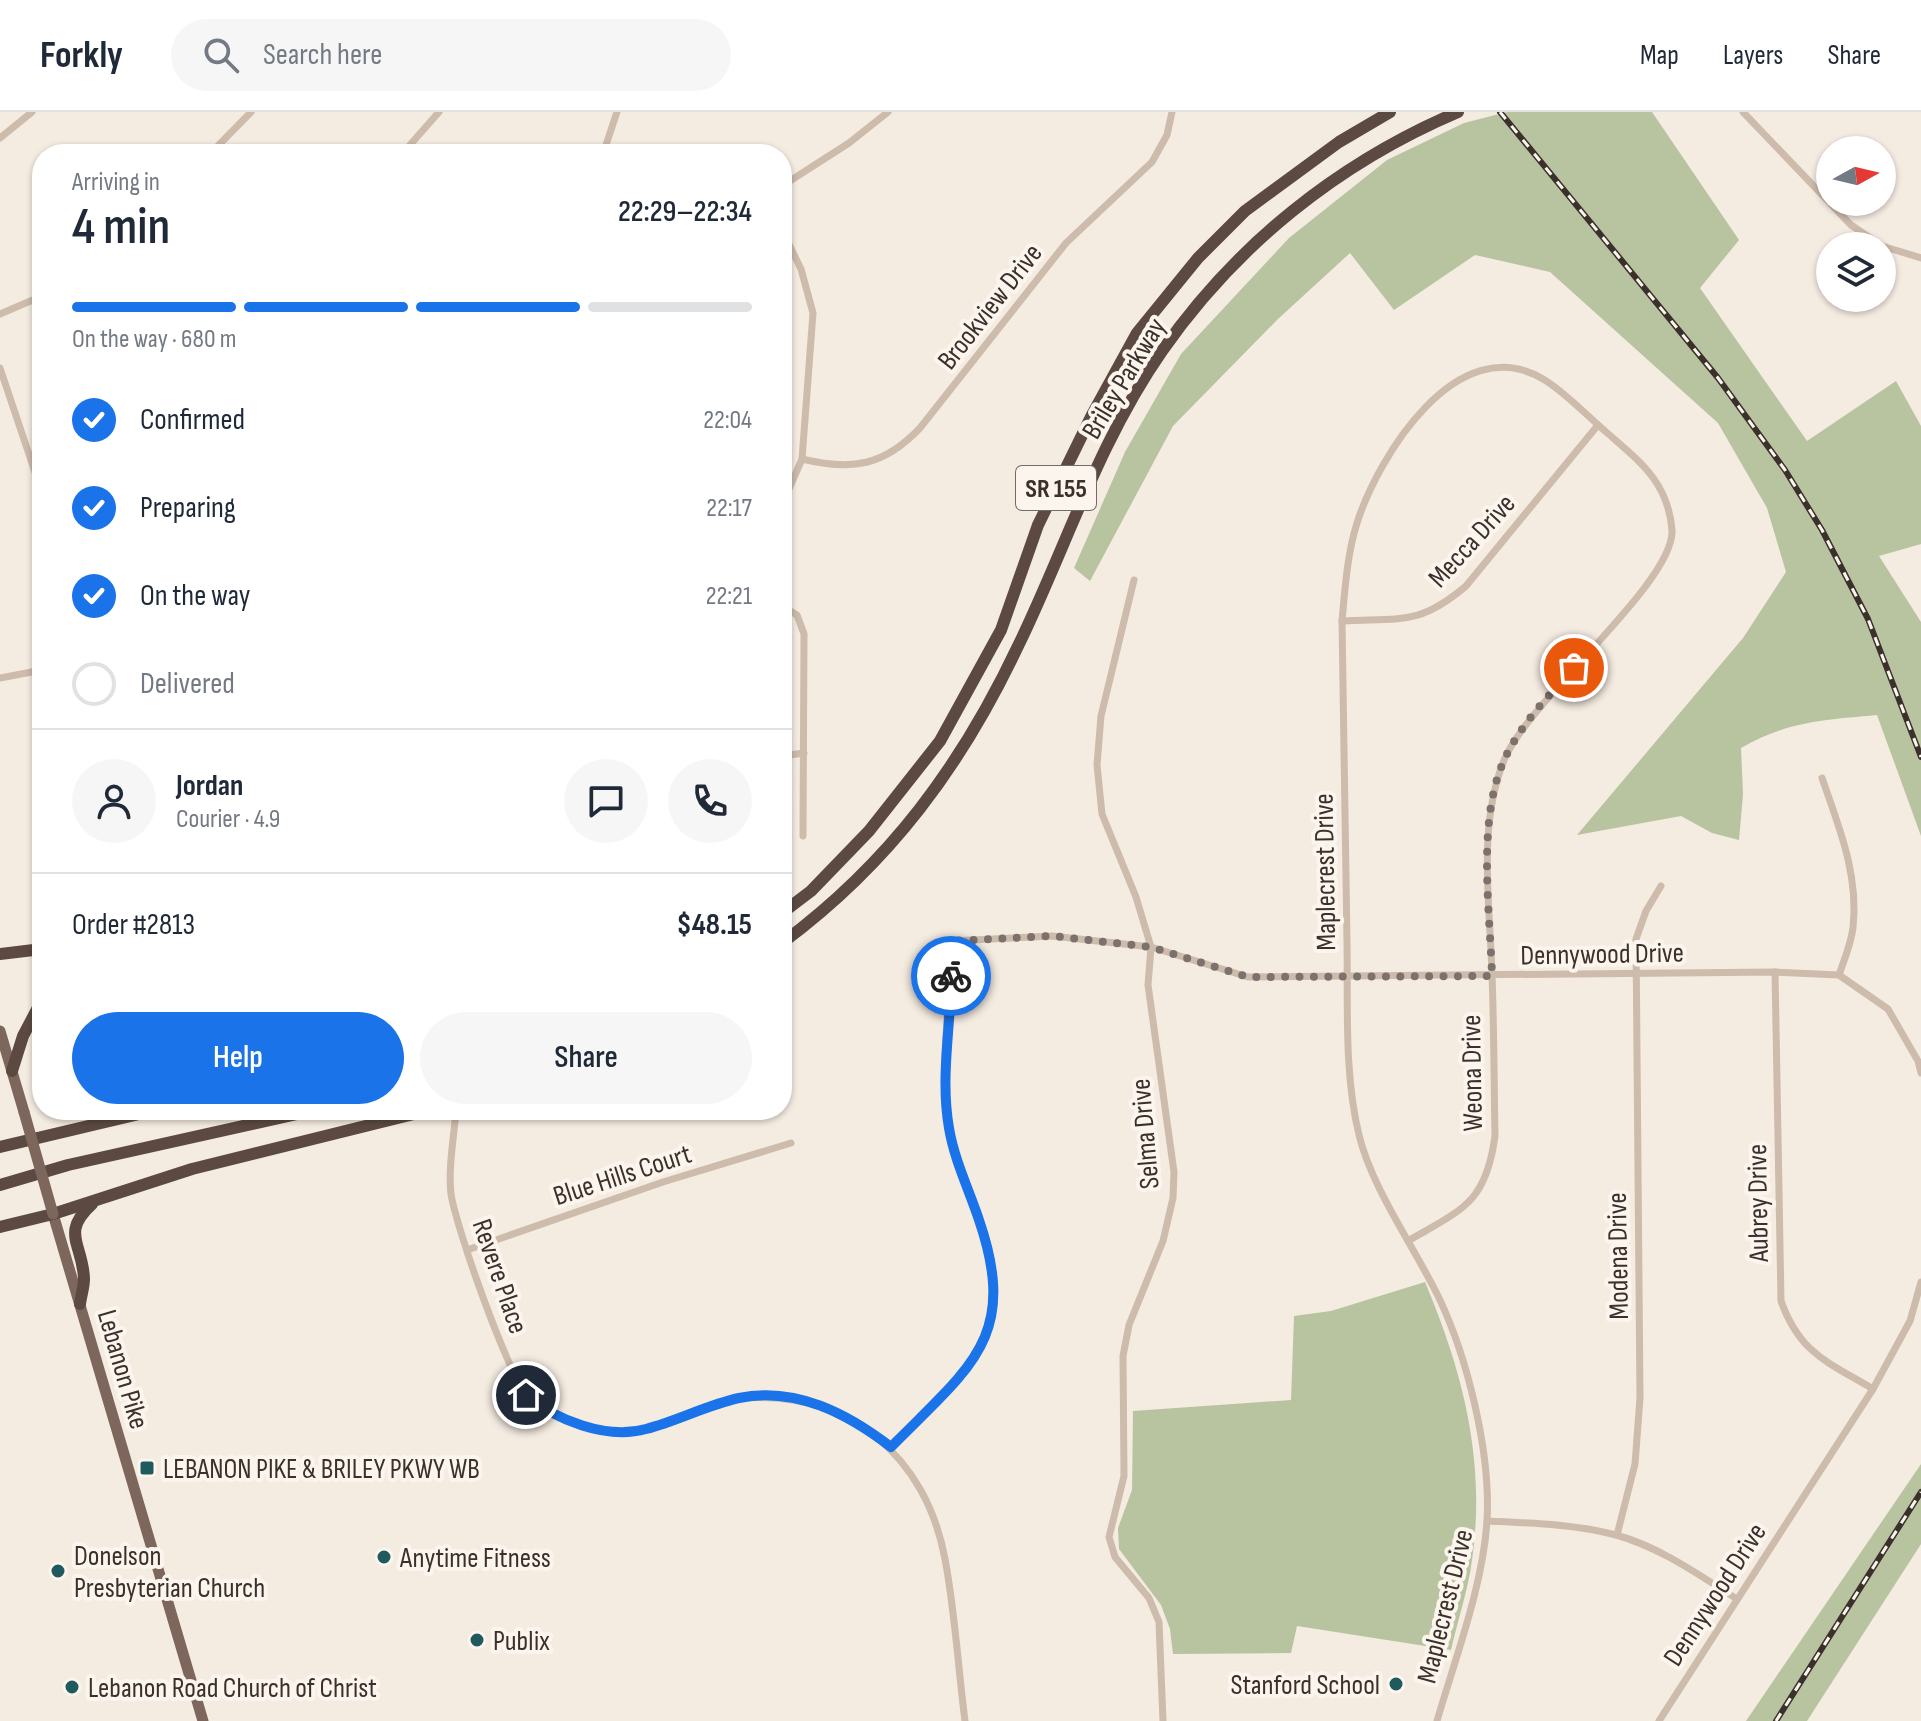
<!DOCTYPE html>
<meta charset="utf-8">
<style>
body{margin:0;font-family:"Sofia Sans Condensed",sans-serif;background:#f6f6f7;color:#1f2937;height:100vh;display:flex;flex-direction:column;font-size:30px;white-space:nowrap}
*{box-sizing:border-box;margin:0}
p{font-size:26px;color:#747a83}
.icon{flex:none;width:44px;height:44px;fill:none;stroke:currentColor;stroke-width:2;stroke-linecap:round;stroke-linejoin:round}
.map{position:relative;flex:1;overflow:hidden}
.side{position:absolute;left:32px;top:32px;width:760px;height:976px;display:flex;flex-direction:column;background:#fff;border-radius:32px;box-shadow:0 2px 6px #0004}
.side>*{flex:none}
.needle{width:52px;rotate:82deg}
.tools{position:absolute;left:1816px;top:24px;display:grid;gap:16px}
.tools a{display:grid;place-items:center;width:80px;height:80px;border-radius:50%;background:#fff;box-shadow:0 2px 6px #0004;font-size:40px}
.pin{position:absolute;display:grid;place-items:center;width:68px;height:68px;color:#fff;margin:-34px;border:4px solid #fff;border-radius:50%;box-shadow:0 2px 8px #0007}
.courier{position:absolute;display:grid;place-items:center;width:80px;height:80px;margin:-40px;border:6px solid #1a73e8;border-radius:50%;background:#fff;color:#222;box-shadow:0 2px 10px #0007}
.head em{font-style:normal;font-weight:600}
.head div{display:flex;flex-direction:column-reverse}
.head{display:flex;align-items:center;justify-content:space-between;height:136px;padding:0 40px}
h1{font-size:52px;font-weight:600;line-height:60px}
.bar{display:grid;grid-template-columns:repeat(4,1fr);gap:12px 8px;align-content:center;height:96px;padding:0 40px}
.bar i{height:10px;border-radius:6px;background:#e0e1e3}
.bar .selected{background:#1a73e8}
.bar p{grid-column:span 4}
.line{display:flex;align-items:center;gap:20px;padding:0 40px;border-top:2px solid #e0e1e3}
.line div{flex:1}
.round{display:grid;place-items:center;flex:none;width:84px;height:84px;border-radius:42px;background:#f6f6f7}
ol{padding:0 40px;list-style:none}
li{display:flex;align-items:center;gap:24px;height:88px}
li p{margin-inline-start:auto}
li .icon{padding:8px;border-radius:50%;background:#1a73e8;color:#fff;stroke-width:4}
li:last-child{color:#747a83}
li i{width:44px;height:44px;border:4px solid #e0e1e3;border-radius:50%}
.cta{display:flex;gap:16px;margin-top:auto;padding:16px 40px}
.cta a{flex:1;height:92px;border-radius:48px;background:#1a73e8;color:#fff;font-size:32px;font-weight:600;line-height:92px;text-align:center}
.cta a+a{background:#f6f6f7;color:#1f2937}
header{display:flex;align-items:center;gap:48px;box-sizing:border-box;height:112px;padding:0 40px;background:#fff;border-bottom:2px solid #e0e1e3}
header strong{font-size:38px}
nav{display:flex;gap:44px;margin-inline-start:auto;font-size:28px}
.search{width:560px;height:72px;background:#f6f6f7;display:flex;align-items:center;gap:20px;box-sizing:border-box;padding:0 28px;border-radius:44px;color:#747a83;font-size:30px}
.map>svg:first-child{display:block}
.green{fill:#b8c4a0}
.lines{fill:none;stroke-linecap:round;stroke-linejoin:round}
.street{stroke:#cdbbac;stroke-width:7}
.primary{stroke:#7d675c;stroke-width:11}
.highway{stroke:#5c4a42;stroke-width:12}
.rail-casing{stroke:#3b302b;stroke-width:6}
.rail{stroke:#fbf5ee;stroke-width:3;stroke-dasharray:9;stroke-linecap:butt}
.primary-bridge{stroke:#7d675c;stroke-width:11}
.done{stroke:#7c716b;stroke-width:8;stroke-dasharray:0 14.4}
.route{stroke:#1a73e8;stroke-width:10}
.poi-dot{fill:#1f5a5e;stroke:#fbf5ee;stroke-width:3}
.labels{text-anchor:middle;stroke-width:8;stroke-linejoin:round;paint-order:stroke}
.shield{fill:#fbf5ee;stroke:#756b66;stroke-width:2}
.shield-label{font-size:26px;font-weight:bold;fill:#3b302b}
.street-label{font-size:28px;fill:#3b302b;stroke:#fbf5ee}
.poi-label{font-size:28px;fill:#3b302b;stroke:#fbf5ee;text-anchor:start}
</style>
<header>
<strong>Forkly</strong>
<div class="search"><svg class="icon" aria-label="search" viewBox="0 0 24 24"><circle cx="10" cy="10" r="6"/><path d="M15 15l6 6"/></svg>Search here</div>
<nav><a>Map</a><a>Layers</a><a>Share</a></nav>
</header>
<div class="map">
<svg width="1921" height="1609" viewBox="0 0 1921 1609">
<rect width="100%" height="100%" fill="#f4ebe1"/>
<!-- green -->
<g class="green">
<path d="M 1507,0 L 1652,0 L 1739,128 L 1700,176 L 1807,329 L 1896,269 L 1921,314 L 1921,432 L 1879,444 L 1921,510 L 1921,724 L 1877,603 C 1824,608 1788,609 1741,636 L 1743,682 L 1739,728 L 1712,721 L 1681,704 L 1577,723 L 1743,526 L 1786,460 L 1767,396 L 1718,311 L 1550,160 L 1475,143 L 1394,198 L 1350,141 L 1278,207 L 1173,314 L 1090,469 L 1074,456 L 1125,340 L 1181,242 L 1289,126 L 1387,48 L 1464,11 Z"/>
<path d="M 1425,1170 C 1465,1265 1488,1357 1470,1461 C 1465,1487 1457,1512 1451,1538 L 1297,1514 L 1291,1541 L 1173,1542 L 1170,1517 L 1161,1493 L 1119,1437 L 1118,1416 L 1132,1378 L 1133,1299 L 1291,1288 L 1294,1204 L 1331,1199 Z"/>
<path d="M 1921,1352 L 1921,1432 L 1807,1609 L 1746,1609 Z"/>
</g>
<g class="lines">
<!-- street -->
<g class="street">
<path d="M 1743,0 L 1851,113 L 1882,134"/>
<path d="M 0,26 L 32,0"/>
<path d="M 210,42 L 251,0"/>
<path d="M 402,42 L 439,0"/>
<path d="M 603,42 L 617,0"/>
<path d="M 782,74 L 849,31 L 888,0"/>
<path d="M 782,118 L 801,157 L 813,201 L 802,347 L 782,393"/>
<path d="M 1882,134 L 1921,146"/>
<path d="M 0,202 L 42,184"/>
<path d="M 0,256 L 42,381"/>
<path d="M 802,347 C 852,359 884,354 920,316 L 1066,131 L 1152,50 L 1167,23 L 1172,0"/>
<path d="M 1134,468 L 1101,604 L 1097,653 L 1102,702 L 1136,785 L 1151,835 L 1148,873 L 1174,1060 L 1173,1086 L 1163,1129 L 1129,1213 L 1123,1244 L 1124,1364 L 1109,1425 L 1115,1445 L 1149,1486 L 1159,1510 L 1163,1609"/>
<path d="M 782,494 L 797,503 L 804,522 L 803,724"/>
<path d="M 1342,509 C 1400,506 1419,514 1466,474 L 1598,313"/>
<path d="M 0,566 L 42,558"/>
<path d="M 782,644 L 804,641"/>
<path d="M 1822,666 C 1839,715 1859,763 1853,816 C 1851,832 1844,848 1839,863"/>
<path d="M 1775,860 L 1781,1189 C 1800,1242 1828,1250 1873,1277"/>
<path d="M 456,998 C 454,1026 448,1055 451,1082 C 456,1115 508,1264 529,1285 C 555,1312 605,1324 641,1319 C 677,1314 710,1288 745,1286 C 849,1280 926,1344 945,1447 C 955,1500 958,1555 965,1609"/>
<path d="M 1408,1129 C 1463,1097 1486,1091 1495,1024 C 1494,970 1494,916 1492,862 C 1490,792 1477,712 1505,646 C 1531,586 1675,470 1672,418 C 1668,369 1639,349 1605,319 C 1586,303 1565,280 1543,267 C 1457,216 1378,345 1357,411 C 1347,443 1345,477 1342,509 C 1343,616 1345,723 1347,830 C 1348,893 1344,962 1359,1023 C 1372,1077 1415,1136 1439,1186 C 1468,1247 1491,1342 1487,1409 C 1483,1474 1455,1547 1437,1609"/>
<path d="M 467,1138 L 663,1070 L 791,1031"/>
<path d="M 891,1335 C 952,1274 1013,1232 988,1134 C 978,1095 958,1058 949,1018 C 938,961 951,888 951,829 L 1052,824 L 1151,835 L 1248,865 L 1775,860 L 1839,863 L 1888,897 L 1918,949 L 1921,961"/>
<path d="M 1487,1409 C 1529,1411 1575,1412 1616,1423 C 1660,1435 1699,1463 1737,1487"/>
<path d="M 1617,1423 L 1635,1352 L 1640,1286 L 1636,827 L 1646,799 L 1661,774"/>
<path d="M 1659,1609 L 1873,1277 L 1910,1209 L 1921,1170"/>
</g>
<!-- primary -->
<g class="primary">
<path d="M 0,919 L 24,1000"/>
<path d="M 53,1102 L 203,1609"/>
</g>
<!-- highway -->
<g class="highway">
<path d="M 782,801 L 811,779 L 869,719 L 940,629 L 1001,518 L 1038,413 L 1092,303 L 1137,221 L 1198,146 L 1245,99 L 1339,30 L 1390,0"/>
<path d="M 782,831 C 890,751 962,653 1019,532 C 1066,435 1099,329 1162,239 C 1236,133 1338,51 1458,0"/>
<path d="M 0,842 L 42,837"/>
<path d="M 12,959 L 23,924 L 42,888"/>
<path d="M 0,1035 L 156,998"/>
<path d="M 0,1073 L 68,1053 L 315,998"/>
<path d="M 0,1115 L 53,1102 L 192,1057 L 430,998"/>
<path d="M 80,1192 C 81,1184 84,1175 84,1167 C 83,1132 60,1121 92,1092"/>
</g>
<!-- rail casing -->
<g class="rail-casing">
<g id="rail">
<path d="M 1500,0 L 1718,266 L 1785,358 L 1822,418 L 1868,507 L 1921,645"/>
<path d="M 1776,1609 L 1921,1380"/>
</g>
</g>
<!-- rail -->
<use href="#rail" class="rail"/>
<!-- primary-bridge -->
<path class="primary-bridge" d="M 24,1000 L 53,1102"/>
</g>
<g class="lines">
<!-- done -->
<path class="done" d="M 951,864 L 951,829 L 1052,824 L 1151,835 L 1248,865 L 1492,864 C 1490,797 1476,705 1506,644 C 1523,610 1549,583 1574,556"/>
<!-- route -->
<path class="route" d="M 526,1283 C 556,1308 606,1328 646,1317 C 677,1309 707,1293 739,1286 C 796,1274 848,1302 891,1335 L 898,1328 C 973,1253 1018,1222 979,1108 C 969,1078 954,1047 949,1016 C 940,965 951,915 951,864"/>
</g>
<!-- markers -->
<g class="poi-dot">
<rect x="139" y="1348" width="16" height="16" rx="4"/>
<circle cx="384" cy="1445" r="8"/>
<circle cx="58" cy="1459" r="8"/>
<circle cx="477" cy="1528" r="8"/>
<circle cx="1396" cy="1572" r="8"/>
<circle cx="72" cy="1575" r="8"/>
</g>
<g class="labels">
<!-- shield labels -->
<rect class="shield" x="1016" y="354" width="80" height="44" rx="6"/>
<g class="shield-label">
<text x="1056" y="385">SR 155</text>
</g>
<!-- street labels -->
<g class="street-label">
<text transform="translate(989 194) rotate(-52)" y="10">Brookview Drive</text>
<text transform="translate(1123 266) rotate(-59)" y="10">Briley Parkway</text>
<text transform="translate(1471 428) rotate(-48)" y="10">Mecca Drive</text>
<text transform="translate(1324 760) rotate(-91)" y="10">Maplecrest Drive</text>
<text transform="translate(1602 841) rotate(-1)" y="10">Dennywood Drive</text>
<text transform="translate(1471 961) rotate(-91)" y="10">Weona Drive</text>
<text transform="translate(1144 1022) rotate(-95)" y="10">Selma Drive</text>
<text transform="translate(622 1062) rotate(-18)" y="10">Blue Hills Court</text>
<text transform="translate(1757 1091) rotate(-91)" y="10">Aubrey Drive</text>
<text transform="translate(1617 1144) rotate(-91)" y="10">Modena Drive</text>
<text transform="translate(501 1164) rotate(71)" y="10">Revere Place</text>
<text transform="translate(124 1257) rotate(74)" y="10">Lebanon Pike</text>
<text transform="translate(1714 1482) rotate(-57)" y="10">Dennywood Drive</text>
<text transform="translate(1444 1494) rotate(-76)" y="10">Maplecrest Drive</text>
</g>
<!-- poi labels -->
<g class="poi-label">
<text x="163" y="1366">LEBANON PIKE &amp; BRILEY PKWY WB</text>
<text x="74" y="1453">Donelson<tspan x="74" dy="32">Presbyterian Church</tspan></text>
<text x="400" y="1455">Anytime Fitness</text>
<text x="493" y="1538">Publix</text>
<text x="1380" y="1582" text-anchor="end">Stanford School</text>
<text x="88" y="1585">Lebanon Road Church of Christ</text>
</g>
</g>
</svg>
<div class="tools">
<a><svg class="needle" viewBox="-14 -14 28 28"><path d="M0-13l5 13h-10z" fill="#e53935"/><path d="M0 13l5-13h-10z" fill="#747a83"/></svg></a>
<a><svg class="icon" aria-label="layers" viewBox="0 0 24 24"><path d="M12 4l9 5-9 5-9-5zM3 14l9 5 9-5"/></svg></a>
</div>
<div class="pin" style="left:1574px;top:556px;background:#ea580c"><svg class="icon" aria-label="bag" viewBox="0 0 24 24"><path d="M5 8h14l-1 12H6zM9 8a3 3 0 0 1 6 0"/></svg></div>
<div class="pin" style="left:526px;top:1283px;background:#1f2937"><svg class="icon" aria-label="home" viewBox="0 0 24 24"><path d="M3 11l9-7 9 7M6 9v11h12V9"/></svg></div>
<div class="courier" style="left:951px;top:864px"><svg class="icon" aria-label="bike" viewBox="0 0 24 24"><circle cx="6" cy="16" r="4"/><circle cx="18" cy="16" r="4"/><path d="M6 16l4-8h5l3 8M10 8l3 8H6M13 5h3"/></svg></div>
<section class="side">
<div class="head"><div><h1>4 min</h1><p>Arriving in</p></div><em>22:29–22:34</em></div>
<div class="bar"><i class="selected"></i><i class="selected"></i><i class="selected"></i><i></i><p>On the way · 680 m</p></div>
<ol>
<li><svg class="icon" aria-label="check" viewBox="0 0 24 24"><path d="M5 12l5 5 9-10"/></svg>Confirmed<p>22:04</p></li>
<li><svg class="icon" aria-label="check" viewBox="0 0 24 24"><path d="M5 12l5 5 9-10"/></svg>Preparing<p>22:17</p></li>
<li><svg class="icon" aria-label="check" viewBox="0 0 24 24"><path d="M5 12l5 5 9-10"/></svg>On the way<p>22:21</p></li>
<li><i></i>Delivered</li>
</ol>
<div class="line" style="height:144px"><a class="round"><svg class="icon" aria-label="person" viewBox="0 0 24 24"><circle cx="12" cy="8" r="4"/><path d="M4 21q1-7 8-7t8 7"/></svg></a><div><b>Jordan</b><p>Courier · 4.9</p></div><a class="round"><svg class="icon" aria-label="chat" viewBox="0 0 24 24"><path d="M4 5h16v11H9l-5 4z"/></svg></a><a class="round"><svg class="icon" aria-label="phone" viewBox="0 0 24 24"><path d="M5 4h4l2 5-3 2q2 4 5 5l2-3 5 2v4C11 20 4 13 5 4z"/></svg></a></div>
<div class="line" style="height:104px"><div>Order #2813</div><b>$48.15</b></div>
<div class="cta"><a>Help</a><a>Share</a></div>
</section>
</div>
